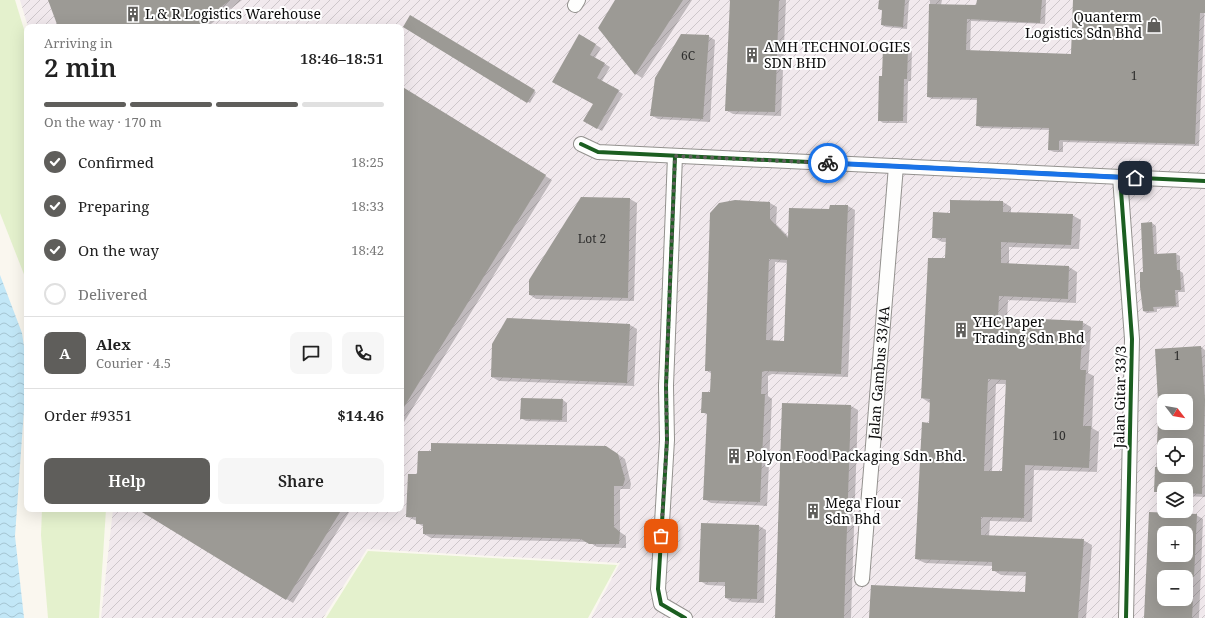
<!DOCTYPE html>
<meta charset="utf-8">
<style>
body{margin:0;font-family:"Noto Serif",serif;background:#f6f6f6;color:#222;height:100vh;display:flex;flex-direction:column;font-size:15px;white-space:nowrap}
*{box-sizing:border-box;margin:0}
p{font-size:13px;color:#767676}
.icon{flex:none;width:22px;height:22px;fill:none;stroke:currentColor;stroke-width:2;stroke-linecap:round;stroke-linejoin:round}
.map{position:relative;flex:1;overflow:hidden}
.details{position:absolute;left:24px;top:24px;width:380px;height:488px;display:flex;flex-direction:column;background:#fff;border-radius:8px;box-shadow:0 4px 16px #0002}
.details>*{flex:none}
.needle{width:26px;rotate:121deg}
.buttons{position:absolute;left:1157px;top:394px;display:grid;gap:8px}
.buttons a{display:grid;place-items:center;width:36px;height:36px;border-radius:8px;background:#fff;box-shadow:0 4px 16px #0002;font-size:20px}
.pin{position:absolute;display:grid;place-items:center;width:34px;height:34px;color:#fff;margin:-17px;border-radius:8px;box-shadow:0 2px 6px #0006}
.courier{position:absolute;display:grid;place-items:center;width:40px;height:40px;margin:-20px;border:3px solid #1a73e8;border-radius:50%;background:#fff;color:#222;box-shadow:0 1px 5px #0007}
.overview em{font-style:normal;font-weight:600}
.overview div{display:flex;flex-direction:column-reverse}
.overview{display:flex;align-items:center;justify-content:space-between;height:68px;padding:0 20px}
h1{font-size:26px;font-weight:600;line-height:30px}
.bar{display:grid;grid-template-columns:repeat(4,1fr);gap:6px 4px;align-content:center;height:48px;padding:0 20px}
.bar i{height:5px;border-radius:3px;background:#e0e0e0}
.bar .on{background:#5f5e5b}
.bar p{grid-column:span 4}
.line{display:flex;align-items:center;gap:10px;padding:0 20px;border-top:1px solid #e0e0e0}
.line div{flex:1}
.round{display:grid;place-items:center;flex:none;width:42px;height:42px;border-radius:8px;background:#f6f6f6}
ol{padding:0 20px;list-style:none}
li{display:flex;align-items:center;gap:12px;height:44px}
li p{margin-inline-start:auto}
li .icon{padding:4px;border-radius:50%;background:#5f5e5b;color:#fff;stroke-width:4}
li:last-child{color:#767676}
li i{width:22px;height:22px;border:2px solid #e0e0e0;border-radius:50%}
.action{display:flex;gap:8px;margin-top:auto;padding:8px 20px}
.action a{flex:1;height:46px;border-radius:8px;background:#5f5e5b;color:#fff;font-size:16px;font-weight:600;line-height:46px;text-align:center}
.action a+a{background:#f6f6f6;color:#222}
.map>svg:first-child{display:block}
.industrial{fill:url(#industrial-furrows);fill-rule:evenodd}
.grass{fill:#e4f1cd}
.water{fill:url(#water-waves)}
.shadow{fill:#0003;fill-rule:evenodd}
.building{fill:#9c9a95;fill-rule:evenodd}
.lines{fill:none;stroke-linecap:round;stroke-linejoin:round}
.minor-casing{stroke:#93918e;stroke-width:16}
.minor{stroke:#fefefd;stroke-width:14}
.cycleway-casing{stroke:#fff;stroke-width:6}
.cycleway{stroke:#1b5e20;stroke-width:4}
.done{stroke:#5f5e5b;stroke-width:4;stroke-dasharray:0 7.2}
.route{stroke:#1a73e8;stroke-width:5}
.labels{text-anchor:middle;stroke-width:4;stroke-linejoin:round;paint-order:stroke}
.number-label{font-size:12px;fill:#2f2f2e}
.poi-label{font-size:14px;fill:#0b0b0b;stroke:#fff;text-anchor:start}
.street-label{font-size:14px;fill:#0b0b0b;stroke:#fff}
</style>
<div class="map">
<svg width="1205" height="618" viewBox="0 0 1205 618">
<defs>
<pattern id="industrial-furrows" width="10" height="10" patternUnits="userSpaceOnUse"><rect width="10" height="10" fill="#f1e9ed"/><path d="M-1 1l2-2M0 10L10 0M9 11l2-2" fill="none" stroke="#cdc6ca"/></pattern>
<pattern id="water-waves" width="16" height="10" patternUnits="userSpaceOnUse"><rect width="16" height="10" fill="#c2e7f7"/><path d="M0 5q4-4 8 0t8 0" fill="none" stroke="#a5c5d2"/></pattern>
</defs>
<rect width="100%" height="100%" fill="#faf7ef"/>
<!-- industrial -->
<path class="industrial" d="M 20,0 L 1205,0 L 1205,618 L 591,618 L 620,563 L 367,549 L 323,618 L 101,618 L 113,509 L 401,509 L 401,27 L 28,27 ZM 1164,401 L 1186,401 L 1186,423 L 1164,423 ZM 1164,445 L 1186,445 L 1186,467 L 1164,467 ZM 1164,489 L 1186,489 L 1186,511 L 1164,511 ZM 1164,533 L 1186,533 L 1186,555 L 1164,555 ZM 1164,577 L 1186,577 L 1186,599 L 1164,599 Z"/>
<!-- grass -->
<g class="grass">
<path d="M 0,0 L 15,0 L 27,39 L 27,282 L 0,213 Z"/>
<path d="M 42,509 L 106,509 L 99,618 L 48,618 L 41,535 Z"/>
<path d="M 368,551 L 617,565 L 588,618 L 326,618 Z"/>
</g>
<!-- water -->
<path class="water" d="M 0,275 L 22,333 L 27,367 L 15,536 L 24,618 L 0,618 Z"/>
<!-- shadow -->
<g class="shadow">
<path d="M 49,0 L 242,0 L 207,27 L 59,27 Z"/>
<path d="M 617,0 L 692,0 L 642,78 L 636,74 L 599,28 Z"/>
<path d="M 731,0 L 786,0 L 781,116 L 733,114 L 726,110 Z"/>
<path d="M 880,0 L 909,0 L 907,29 L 886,27 L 882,25 L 883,11 L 879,9 Z"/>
<path d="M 930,0 L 942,0 L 941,5 L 977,6 L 978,0 L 1046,0 L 1045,24 L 971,21 L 970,51 L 1072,55 L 1074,0 L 1205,0 L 1199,146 L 1063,142 L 1063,152 L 1054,152 L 1049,150 L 1050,130 L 981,128 L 977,125 L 978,100 L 932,99 L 928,97 Z"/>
<path d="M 410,16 L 536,92 L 530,103 L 404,27 Z"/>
<path d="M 580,35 L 601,48 L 595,58 L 610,67 L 602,81 L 623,94 L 602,131 L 584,121 L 594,104 Z"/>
<path d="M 708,36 L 715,40 L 710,122 L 658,119 L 651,115 Z"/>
<path d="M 908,49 L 912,51 L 911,81 L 908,81 L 907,123 L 883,123 L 879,120 L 883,77 Z"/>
<path d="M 401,87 L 552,180 L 401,427 Z"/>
<path d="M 582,198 L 630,199 L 637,203 L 634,301 L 536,299 L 530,295 Z"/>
<path d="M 1003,202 L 1011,207 L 1011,213 L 1072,215 L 1081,220 L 1079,249 L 1009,247 L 1009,265 L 1069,267 L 1077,272 L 1076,303 L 1008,300 L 1007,319 L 1082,322 L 1091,327 L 1088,373 L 1094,376 L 1092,428 L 1099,432 L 1097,472 L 1034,470 L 1032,522 L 990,521 L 989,537 L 1083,540 L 1092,545 L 1086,618 L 870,618 L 1025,593 L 1027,576 L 1001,575 L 993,570 L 993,566 L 925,563 L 916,559 L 930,424 L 930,403 L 922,398 L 946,259 L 947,242 L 942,242 L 933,237 L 951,214 ZM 996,384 L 1007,384 L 1003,472 L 992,472 Z"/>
<path d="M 770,203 L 777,207 L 776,224 L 789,237 L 830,210 L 848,206 L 855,210 L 848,377 L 772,374 L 768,376 L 768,396 L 772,399 L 767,506 L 711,503 L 704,499 L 708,415 L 702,412 L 711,393 L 712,374 L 706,370 ZM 775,262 L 788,263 L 785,342 L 773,342 Z"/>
<path d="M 1152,223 L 1156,226 L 1157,255 L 1176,254 L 1180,256 L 1180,271 L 1183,273 L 1185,292 L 1178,292 L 1179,307 L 1157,309 L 1157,312 L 1147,313 L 1143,311 L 1144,272 Z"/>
<path d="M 630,325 L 637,329 L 634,386 L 499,381 L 492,377 Z"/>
<path d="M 1201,347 L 1205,350 L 1205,497 L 1186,496 L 1186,489 L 1164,489 L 1164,495 L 1162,495 L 1155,491 L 1159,412 L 1156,350 ZM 1164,401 L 1186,401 L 1186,423 L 1164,423 ZM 1164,445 L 1186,445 L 1186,467 L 1164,467 Z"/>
<path d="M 563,400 L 567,403 L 567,422 L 526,421 L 521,418 Z"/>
<path d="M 851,406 L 858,410 L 851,618 L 776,618 Z"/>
<path d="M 613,451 L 625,459 L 631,484 L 630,489 L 620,489 L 620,532 L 626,536 L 626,548 L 597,547 L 589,542 L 431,538 L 424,534 L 424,527 L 417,523 L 417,521 L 407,517 Z"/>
<path d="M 139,509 L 351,509 L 293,603 Z"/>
<path d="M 1150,513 L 1196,515 L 1203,519 L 1199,618 L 1145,618 ZM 1164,533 L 1186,533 L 1186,555 L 1164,555 ZM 1164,577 L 1186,577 L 1186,599 L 1164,599 Z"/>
<path d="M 759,526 L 766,530 L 764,603 L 732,602 L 726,598 L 726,586 L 707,585 L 700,581 Z"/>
</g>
<!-- building -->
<g class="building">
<path d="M 48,0 L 230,0 L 196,27 L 58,27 Z"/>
<path d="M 615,0 L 683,0 L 635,75 L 598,28 Z"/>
<path d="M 730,0 L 779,0 L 775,112 L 725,111 Z"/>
<path d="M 879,0 L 905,0 L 903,27 L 881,25 L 882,10 L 878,9 Z"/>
<path d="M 977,0 L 1042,0 L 1040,23 L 967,19 L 966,50 L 1071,54 L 1073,0 L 1205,0 L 1205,13 L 1200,13 L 1195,144 L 1059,140 L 1059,150 L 1048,150 L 1049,128 L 976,126 L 977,98 L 927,97 L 929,4 L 976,5 Z"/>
<path d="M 410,15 L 535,90 L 527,103 L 403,27 Z"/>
<path d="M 579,34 L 596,44 L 590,55 L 605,63 L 597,78 L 619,90 L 597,129 L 583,121 L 593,104 L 552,82 Z"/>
<path d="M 681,34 L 709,35 L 703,119 L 650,116 L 655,78 Z"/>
<path d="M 883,47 L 908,48 L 907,79 L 904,79 L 903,121 L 878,121 L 879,76 L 882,76 Z"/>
<path d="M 401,86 L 546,175 L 401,412 Z"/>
<path d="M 581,197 L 630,198 L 628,298 L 529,295 L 529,280 Z"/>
<path d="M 735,200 L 770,202 L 770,219 L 788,238 L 789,208 L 829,209 L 830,205 L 848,205 L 841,374 L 765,371 L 762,372 L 761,394 L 765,394 L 760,502 L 703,500 L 707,413 L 701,413 L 702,392 L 710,392 L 711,371 L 705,371 L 710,213 L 719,203 ZM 769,259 L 787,260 L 784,341 L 766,340 Z"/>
<path d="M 950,200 L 1003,201 L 1003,212 L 1073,214 L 1071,245 L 1001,242 L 1001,263 L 1069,266 L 1068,299 L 999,296 L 998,317 L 1083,321 L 1080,370 L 1086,370 L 1083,426 L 1091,426 L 1089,468 L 1025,465 L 1024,518 L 981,517 L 981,535 L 1084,539 L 1078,618 L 869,618 L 871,585 L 1025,592 L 1026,572 L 992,571 L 992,562 L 915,559 L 922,422 L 929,423 L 930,399 L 921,398 L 928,258 L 945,258 L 946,238 L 932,238 L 933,212 L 950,213 ZM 988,379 L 1006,380 L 1002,471 L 984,471 Z"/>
<path d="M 1152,222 L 1154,254 L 1176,253 L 1177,270 L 1180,270 L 1181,290 L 1175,290 L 1176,306 L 1153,307 L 1154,311 L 1143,311 L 1140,287 L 1140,272 L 1143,272 L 1141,223 Z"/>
<path d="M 507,318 L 630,324 L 627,383 L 491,377 L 492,344 Z"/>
<path d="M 1201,346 L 1205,400 L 1202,494 L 1186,493 L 1186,489 L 1164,489 L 1164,492 L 1154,492 L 1155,467 L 1186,467 L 1186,445 L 1157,445 L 1158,423 L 1186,423 L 1186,401 L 1158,401 L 1155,349 Z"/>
<path d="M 521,398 L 563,399 L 562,420 L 520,419 Z"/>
<path d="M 782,403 L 851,405 L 844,618 L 775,618 Z"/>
<path d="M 431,443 L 606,446 L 618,454 L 625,479 L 623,486 L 614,486 L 614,527 L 620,532 L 619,544 L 589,544 L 581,539 L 423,534 L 423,524 L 416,524 L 416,517 L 406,517 L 408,474 L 417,474 L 418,451 L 431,451 Z"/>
<path d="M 137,509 L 342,509 L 286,600 Z"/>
<path d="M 1149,512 L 1197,514 L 1194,577 L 1164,577 L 1164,599 L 1193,599 L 1192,618 L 1144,618 ZM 1164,533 L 1186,533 L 1186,555 L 1164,555 Z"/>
<path d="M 701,523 L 759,525 L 757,599 L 725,598 L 725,582 L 699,582 Z"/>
</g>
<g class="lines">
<!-- minor casing -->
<g class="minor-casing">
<g id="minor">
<path d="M 575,5 L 578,0"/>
<path d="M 581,144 L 598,152 L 1205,181"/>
<path d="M 675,156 L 666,386 L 667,440 L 658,589 L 661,604 L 685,618"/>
<path d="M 1120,177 L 1132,339 L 1126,618"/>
<path id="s1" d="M 862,579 L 896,166"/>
</g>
</g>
<!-- minor -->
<use href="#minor" class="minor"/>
<!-- cycleway casing -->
<g class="cycleway-casing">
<g id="cycleway">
<path d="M 581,144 L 598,152 L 1205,181"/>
<path d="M 675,156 L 666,386 L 667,440 L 658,589 L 661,604 L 685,618"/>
<path d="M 1120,177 L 1132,339 L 1126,618"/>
</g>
</g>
<!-- cycleway -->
<use href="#cycleway" class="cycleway"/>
</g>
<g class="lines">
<!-- done -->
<path class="done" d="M 661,536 L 667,440 L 666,386 L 675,156 L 828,163"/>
<!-- route -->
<path class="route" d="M 828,163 L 1135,178"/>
</g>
<!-- icons -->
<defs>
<g id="building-bare" transform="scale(1.2)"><path d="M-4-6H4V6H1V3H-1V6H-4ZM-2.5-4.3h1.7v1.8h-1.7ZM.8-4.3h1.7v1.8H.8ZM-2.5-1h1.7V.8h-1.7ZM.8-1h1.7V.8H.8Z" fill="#5f5e5b" stroke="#fff" stroke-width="2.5" paint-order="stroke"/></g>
<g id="shop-bare" transform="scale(1.2)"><path d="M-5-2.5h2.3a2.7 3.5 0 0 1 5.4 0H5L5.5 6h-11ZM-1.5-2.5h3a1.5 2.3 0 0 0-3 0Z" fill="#5f5e5b" stroke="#fff" stroke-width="2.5" paint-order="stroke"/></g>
</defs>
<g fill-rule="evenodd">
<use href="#building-bare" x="133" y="14"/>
<use href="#shop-bare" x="1154" y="25"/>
<use href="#building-bare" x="752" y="55"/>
<use href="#building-bare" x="961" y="330"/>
<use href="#building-bare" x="734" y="456"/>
<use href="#building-bare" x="813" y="511"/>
</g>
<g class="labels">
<!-- number labels -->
<g class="number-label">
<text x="688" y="60">6C</text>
<text x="1134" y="80">1</text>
<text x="592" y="243">Lot 2</text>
<text x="1177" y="360">1</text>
<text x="1059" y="440">10</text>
</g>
<!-- poi labels -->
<g class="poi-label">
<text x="145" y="19">L &amp; R Logistics Warehouse</text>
<text x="1142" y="22" text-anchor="end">Quanterm<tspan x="1142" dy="16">Logistics Sdn Bhd</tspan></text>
<text x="764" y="52">AMH TECHNOLOGIES<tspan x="764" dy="16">SDN BHD</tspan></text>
<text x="973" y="327">YHC Paper<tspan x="973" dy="16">Trading Sdn Bhd</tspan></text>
<text x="746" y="461">Polyon Food Packaging Sdn. Bhd.</text>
<text x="825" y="508">Mega Flour<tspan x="825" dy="16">Sdn Bhd</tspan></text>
</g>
<!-- street labels -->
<g class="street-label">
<text dy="5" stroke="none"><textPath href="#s1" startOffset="207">Jalan Gambus 33/4A</textPath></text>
<text transform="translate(1120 397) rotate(-89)" y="5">Jalan Gitar 33/3</text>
</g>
</g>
</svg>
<div class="buttons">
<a><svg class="needle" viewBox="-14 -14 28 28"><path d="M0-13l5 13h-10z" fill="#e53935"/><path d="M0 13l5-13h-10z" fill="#767676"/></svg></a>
<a><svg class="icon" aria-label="locate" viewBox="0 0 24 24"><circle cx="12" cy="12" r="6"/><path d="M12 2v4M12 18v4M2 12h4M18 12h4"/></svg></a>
<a><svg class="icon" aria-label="layers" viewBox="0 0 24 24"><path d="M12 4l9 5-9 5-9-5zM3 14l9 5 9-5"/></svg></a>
<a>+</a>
<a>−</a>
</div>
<div class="pin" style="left:661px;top:536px;background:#ea580c"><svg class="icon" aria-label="bag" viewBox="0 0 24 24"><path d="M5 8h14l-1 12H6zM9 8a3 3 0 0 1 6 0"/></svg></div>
<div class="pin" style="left:1135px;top:178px;background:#1f2937"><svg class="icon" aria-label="home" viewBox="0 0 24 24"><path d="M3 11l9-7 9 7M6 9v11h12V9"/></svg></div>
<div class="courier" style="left:828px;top:163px"><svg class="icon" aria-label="bike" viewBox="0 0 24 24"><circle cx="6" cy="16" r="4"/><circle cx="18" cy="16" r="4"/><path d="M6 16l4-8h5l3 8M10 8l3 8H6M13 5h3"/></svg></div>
<section class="details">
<div class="overview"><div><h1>2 min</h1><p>Arriving in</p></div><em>18:46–18:51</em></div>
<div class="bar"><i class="on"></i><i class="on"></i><i class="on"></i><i></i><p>On the way · 170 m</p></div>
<ol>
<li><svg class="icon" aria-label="check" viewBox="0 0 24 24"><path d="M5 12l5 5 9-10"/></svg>Confirmed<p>18:25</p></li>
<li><svg class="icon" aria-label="check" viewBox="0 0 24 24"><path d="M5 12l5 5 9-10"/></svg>Preparing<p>18:33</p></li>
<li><svg class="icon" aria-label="check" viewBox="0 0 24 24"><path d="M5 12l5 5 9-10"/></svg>On the way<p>18:42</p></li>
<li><i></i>Delivered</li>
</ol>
<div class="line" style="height:72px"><b class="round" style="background:#5f5e5b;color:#fff">A</b><div><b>Alex</b><p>Courier · 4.5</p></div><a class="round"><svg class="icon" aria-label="chat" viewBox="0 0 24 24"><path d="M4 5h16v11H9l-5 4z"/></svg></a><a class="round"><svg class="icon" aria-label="phone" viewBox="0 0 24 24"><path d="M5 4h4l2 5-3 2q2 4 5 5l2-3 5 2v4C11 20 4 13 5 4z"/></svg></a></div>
<div class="line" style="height:52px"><div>Order #9351</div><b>$14.46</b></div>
<div class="action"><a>Help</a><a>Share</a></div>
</section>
</div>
